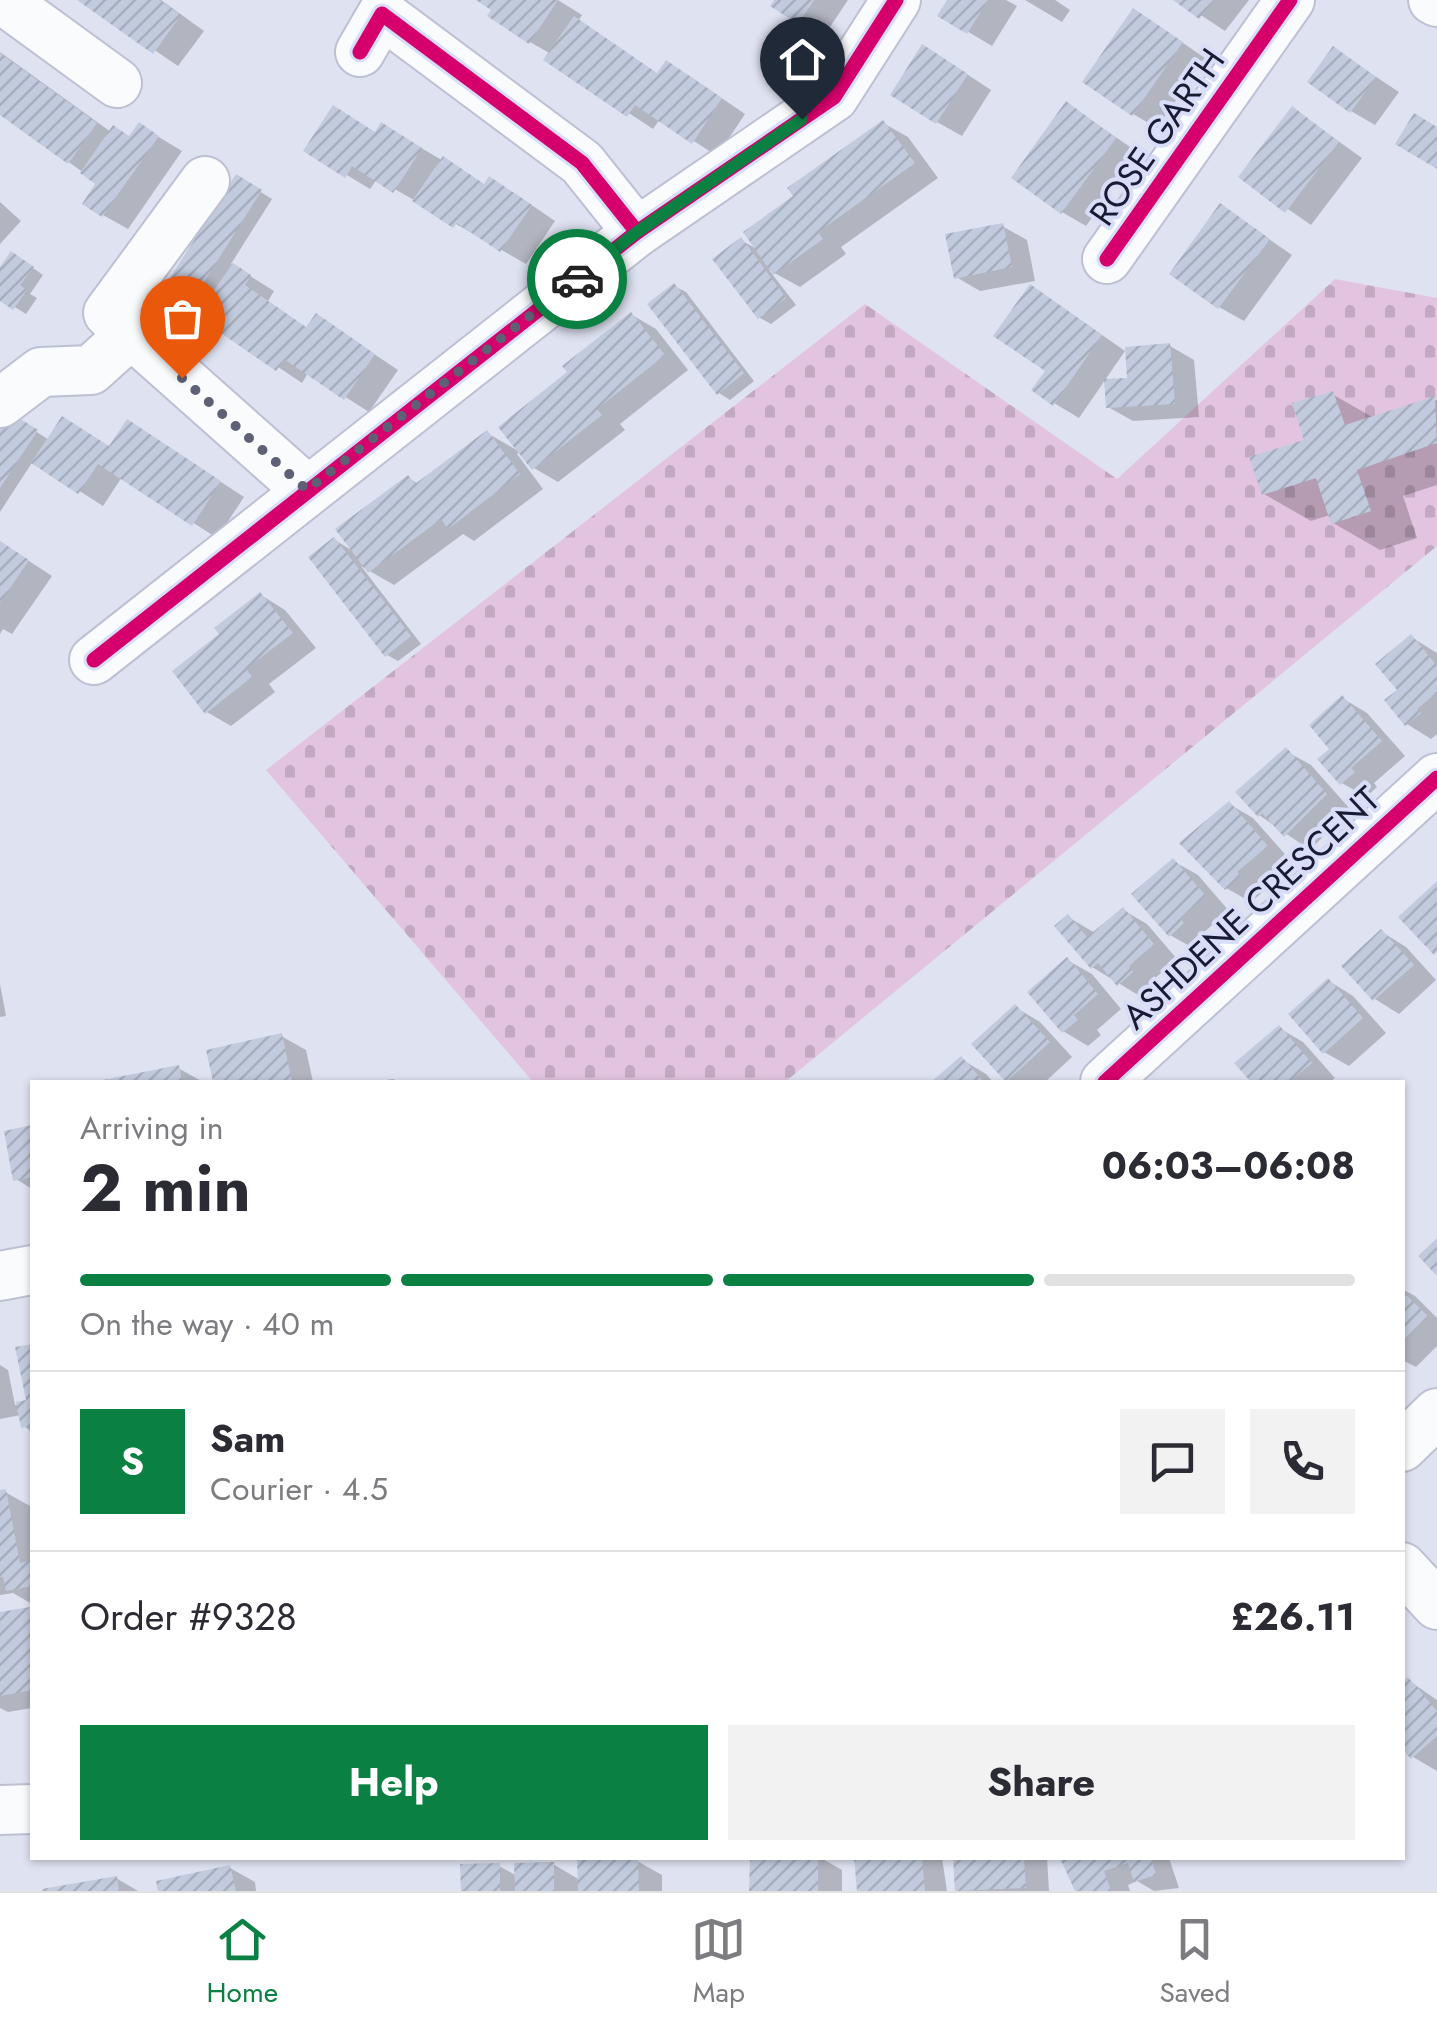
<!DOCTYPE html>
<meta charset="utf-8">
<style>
body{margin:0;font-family:Jost,sans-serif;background:#f2f2f3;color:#2b2b33;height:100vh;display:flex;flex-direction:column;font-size:38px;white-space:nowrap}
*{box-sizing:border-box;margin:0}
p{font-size:32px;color:#7c7c81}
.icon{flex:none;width:55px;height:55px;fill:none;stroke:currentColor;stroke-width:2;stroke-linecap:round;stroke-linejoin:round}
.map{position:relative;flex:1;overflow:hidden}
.panel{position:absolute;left:30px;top:1080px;width:1375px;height:780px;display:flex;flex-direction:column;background:#fff;border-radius:0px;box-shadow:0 2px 8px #0004}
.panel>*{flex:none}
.pin{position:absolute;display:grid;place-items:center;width:85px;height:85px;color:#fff;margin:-102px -42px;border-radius:50% 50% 50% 0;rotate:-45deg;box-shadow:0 0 10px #0007}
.pin .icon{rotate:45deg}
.courier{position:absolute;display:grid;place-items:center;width:100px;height:100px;margin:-50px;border:8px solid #0b8043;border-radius:50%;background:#fff;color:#222;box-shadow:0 2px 12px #0007}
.summary em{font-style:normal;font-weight:700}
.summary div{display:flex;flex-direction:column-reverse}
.summary{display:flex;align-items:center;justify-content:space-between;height:170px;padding:0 50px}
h1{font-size:65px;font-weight:700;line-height:75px}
.bar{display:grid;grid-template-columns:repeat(4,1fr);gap:15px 10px;align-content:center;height:120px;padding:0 50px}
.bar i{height:12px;border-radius:8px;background:#e1e1e2}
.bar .on{background:#0b8043}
.bar p{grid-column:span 4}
.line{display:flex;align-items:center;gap:25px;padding:0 50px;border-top:2px solid #e1e1e2}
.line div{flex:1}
.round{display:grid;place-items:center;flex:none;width:105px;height:105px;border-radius:0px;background:#f2f2f3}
.cta{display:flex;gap:20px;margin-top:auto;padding:20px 50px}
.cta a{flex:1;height:115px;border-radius:0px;background:#0b8043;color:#fff;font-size:40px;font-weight:700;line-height:115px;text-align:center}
.cta a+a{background:#f2f2f3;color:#2b2b33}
.tabs{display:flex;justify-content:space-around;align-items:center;height:140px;border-top:2px solid #e1e1e2;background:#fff;font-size:28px;color:#7c7c81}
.tabs a{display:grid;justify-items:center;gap:5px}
.tabs .on{color:#0b8043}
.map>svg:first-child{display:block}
.cemetery{fill:url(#cemetery-stones)}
.shadow{fill:#0003}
.building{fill:url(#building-hatch)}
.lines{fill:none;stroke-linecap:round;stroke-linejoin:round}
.minor-casing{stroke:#bdc0d3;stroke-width:52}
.minor{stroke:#fafbfd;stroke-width:48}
.cycleway-casing{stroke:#d8ddf8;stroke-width:21}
.cycleway{stroke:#d6006c;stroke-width:15}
.done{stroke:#5e6176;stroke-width:10;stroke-dasharray:0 18}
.route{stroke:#0b8043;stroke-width:12}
.labels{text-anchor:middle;stroke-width:8;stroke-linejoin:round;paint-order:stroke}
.street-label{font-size:35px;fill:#191b33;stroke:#d8ddf8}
</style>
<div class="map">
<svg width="1437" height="1891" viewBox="0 0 1437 1891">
<defs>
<pattern id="cemetery-stones" width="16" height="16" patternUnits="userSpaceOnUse" patternTransform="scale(2.5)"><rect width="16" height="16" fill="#e3c4e0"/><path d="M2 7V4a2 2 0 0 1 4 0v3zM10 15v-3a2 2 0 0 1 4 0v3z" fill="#c2a8c1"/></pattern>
<pattern id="building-hatch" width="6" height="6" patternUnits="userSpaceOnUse" patternTransform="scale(2.5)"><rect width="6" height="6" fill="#c2cbdd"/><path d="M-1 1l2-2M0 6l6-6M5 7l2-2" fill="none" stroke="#a6aebe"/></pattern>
</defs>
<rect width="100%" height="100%" fill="#dfe2f1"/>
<!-- cemetery -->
<path class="cemetery" d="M 1335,279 L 1437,298 L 1437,546 L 785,1082 L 533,1082 L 266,770 L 865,304 L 1117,479 Z"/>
<!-- shadow -->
<g class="shadow">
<path d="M 81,0 L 161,0 L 204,31 L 178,66 Z"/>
<path d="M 480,0 L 558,0 L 582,15 L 578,21 L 659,75 L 691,77 L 745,114 L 717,156 L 660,119 L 653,129 L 547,59 L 551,54 L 530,42 Z"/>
<path d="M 777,0 L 848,0 L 824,36 L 773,5 Z"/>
<path d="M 950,0 L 1006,0 L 1017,6 L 992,46 L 940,15 Z"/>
<path d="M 1025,0 L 1055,0 L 1070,10 L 1062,22 Z"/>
<path d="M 1178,0 L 1249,0 L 1225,31 Z"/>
<path d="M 1158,26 L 1205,58 L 1157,128 L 1133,114 Z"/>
<path d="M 1334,49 L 1399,92 L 1375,125 L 1351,111 Z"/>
<path d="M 0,52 L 111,132 L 130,138 L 139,125 L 182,151 L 128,229 L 103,215 L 99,184 L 0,112 Z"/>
<path d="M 947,61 L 991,90 L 962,136 L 937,122 Z"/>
<path d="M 1067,104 L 1139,153 L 1086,226 L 1062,212 Z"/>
<path d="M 1293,109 L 1362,158 L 1311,225 L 1242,177 Z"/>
<path d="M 883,123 L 908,137 L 938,178 L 841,247 L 846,254 L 800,287 L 769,270 L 796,305 L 771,324 L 760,318 L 741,240 L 760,251 L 796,197 Z"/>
<path d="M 376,134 L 406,139 L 486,186 L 514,193 L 555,221 L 526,264 L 377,179 L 370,189 L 307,151 Z"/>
<path d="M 237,177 L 272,199 L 231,264 L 274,291 L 268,301 L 308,329 L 317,316 L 398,370 L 369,412 L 308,373 L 302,383 L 199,314 L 192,324 L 157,302 Z"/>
<path d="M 0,202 L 21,221 L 0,244 Z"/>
<path d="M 1221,206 L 1292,255 L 1244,321 L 1219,307 Z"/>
<path d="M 1002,226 L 1027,240 L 1035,281 L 980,291 L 956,277 Z"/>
<path d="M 23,261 L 43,275 L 30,294 L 37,298 L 26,314 L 0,298 L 0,271 Z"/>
<path d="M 674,286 L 686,292 L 754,381 L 730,400 L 719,393 Z"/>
<path d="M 1055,302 L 1125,351 L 1079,418 L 1054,403 L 1048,371 Z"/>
<path d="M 632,315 L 656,329 L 688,370 L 620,424 L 625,430 L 558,482 L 534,468 L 570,372 Z"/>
<path d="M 1170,346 L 1194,360 L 1199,417 L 1133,421 L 1108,407 L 1130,380 Z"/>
<path d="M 1332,394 L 1374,418 L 1437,400 L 1437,485 L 1403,496 L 1417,538 L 1380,550 L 1333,523 L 1330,515 L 1311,521 L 1264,494 L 1307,441 Z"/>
<path d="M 23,423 L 49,440 L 118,455 L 152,437 L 244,497 L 217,538 L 122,477 L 103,506 L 33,461 L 0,512 L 0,433 Z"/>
<path d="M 487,433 L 520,452 L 517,454 L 543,489 L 474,541 L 463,534 L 394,585 L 361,566 L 421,644 L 398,661 L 387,655 L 335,540 L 356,553 L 408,478 L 419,484 Z"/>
<path d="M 0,542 L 52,576 L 12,634 L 3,629 L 0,634 Z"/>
<path d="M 261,595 L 285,610 L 316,648 L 269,684 L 275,692 L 231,726 L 207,712 Z"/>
<path d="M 1411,637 L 1437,653 L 1437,734 L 1431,739 L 1407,724 L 1400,691 Z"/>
<path d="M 1342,698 L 1367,713 L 1405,756 L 1374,783 L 1377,787 L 1366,797 L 1342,783 L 1333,749 Z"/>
<path d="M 1286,751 L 1311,765 L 1350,809 L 1310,850 L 1259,815 Z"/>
<path d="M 1229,804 L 1253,818 L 1291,861 L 1260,887 L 1264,891 L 1251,902 L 1226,888 Z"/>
<path d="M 1173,861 L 1198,875 L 1229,911 L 1203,933 L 1207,938 L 1195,949 L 1170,935 Z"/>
<path d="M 1123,910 L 1147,924 L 1177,959 L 1152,981 L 1156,987 L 1143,998 L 1092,967 L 1068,917 L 1095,933 Z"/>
<path d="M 1382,932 L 1406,947 L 1436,980 L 1399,1014 L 1375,999 Z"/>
<path d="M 1067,960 L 1092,974 L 1121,1009 L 1097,1030 L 1101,1035 L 1088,1046 L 1063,1031 Z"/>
<path d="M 1329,981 L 1353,996 L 1386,1033 L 1349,1066 L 1324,1052 Z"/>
<path d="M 0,984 L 6,1016 L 0,1017 Z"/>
<path d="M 1015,1007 L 1040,1022 L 1072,1057 L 1045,1082 L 1008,1080 Z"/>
<path d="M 1279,1028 L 1303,1042 L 1335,1078 L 1330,1082 L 1254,1082 L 1238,1063 Z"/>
<path d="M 281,1036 L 306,1050 L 313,1082 L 215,1082 L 209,1052 Z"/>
<path d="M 961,1059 L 986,1074 L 993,1082 L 935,1082 Z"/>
<path d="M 178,1068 L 203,1082 L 106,1082 Z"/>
<path d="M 393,1079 L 399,1082 L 371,1082 Z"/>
<path d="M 32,1128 L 32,1189 L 16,1179 L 7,1133 Z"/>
<path d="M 1402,1289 L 1415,1296 L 1437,1318 L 1437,1346 L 1416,1367 L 1402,1360 Z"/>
<path d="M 32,1347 L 32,1432 L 24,1426 L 21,1415 L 0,1419 L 0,1365 L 8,1370 L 15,1405 L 29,1402 L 18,1349 Z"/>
<path d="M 5,1492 L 30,1506 L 32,1604 L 13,1593 L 0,1595 L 0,1493 Z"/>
<path d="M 29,1609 L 32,1611 L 32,1708 L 8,1712 L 0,1708 L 0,1615 Z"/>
<path d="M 1408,1680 L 1437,1700 L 1437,1771 L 1413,1757 Z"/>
<path d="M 753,1858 L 821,1858 L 842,1870 L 842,1891 L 752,1891 Z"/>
<path d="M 856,1858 L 942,1858 L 947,1891 L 859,1891 Z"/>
<path d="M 956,1858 L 1047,1858 L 1049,1891 L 958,1891 Z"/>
<path d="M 1063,1858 L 1169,1858 L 1179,1888 L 1154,1891 L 1137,1881 L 1128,1885 L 1130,1891 L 1077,1891 Z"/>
<path d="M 637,1861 L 662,1875 L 662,1891 L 463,1891 L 499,1866 L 517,1876 L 553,1864 L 580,1880 Z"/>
<path d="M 230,1868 L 255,1882 L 256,1891 L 161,1891 Z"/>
<path d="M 116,1878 L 138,1891 L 44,1891 Z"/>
</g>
<!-- building -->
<g class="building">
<path d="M 77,0 L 159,0 L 181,15 L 153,54 Z"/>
<path d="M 476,0 L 558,0 L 529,44 L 487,16 L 491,10 Z"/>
<path d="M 774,0 L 814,0 L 798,24 L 770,6 Z"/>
<path d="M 947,0 L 988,0 L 967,34 L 937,16 Z"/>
<path d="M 1173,0 L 1214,0 L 1199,19 Z"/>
<path d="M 1133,8 L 1183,42 L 1132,116 L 1082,82 Z"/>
<path d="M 574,16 L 657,73 L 666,60 L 722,98 L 692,144 L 635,105 L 627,117 L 543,60 Z"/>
<path d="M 922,44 L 968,74 L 936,124 L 890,95 Z"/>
<path d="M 1333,46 L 1376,77 L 1350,113 L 1307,82 Z"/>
<path d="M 0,53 L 97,123 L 68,164 L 0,115 Z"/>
<path d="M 1066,101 L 1116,138 L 1061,214 L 1011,178 Z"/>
<path d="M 333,105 L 375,132 L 381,122 L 422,148 L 393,193 L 352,166 L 345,178 L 303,151 Z"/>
<path d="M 1292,106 L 1339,142 L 1285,213 L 1238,177 Z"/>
<path d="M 1414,113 L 1437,127 L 1437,169 L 1395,144 Z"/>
<path d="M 883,120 L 915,163 L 818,232 L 823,239 L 773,275 L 743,232 L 793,196 L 787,188 Z"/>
<path d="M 139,122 L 159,136 L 102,217 L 82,204 L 95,184 L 80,173 L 113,125 L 129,136 Z"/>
<path d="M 443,156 L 484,184 L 489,176 L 532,205 L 500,252 L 457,223 L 453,228 L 412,201 Z"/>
<path d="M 236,174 L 262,190 L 180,320 L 154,303 Z"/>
<path d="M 1220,203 L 1270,239 L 1218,309 L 1169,274 Z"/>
<path d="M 1003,223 L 1012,267 L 954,279 L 945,234 Z"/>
<path d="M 741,237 L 786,298 L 758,319 L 712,259 Z"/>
<path d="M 11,251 L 34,267 L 20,285 L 27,290 L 13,310 L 0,301 L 0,267 Z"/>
<path d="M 233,263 L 251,275 L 245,285 L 306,327 L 316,313 L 375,354 L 344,400 L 284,359 L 276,371 L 196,316 Z"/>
<path d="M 674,283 L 744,373 L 717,395 L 647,304 Z"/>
<path d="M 1030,284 L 1102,335 L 1053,406 L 1031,390 L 1045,371 L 993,336 Z"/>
<path d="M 631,312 L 665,355 L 597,409 L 602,415 L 532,470 L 498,427 L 567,372 L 562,366 Z"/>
<path d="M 1170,343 L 1175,404 L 1106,408 L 1104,379 L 1127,378 L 1125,347 Z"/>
<path d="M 1333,391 L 1345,425 L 1435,396 L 1437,443 L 1357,470 L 1371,511 L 1331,524 L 1316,478 L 1262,495 L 1249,457 L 1304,440 L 1292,403 Z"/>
<path d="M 11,413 L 38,430 L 0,488 L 0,429 Z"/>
<path d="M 62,416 L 109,446 L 127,419 L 221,481 L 192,526 L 98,464 L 78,494 L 31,463 Z"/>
<path d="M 487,430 L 520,474 L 448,529 L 441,519 L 368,573 L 335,529 L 408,475 L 415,484 Z"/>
<path d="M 334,537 L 411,636 L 385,657 L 308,557 Z"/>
<path d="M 0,541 L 29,560 L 0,603 Z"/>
<path d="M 260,592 L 293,633 L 246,669 L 252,677 L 205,714 L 172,671 L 219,634 L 214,628 Z"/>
<path d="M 1411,634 L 1437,666 L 1437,693 L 1417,709 L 1421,713 L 1405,726 L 1384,700 L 1397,690 L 1375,664 Z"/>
<path d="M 1342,695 L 1382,741 L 1351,768 L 1355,772 L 1340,785 L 1317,759 L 1329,749 L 1309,725 Z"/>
<path d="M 1286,747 L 1327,794 L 1284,837 L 1262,813 L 1258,817 L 1235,792 Z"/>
<path d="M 1229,801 L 1268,846 L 1237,872 L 1241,876 L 1225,890 L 1179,843 Z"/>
<path d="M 1173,858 L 1206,896 L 1180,918 L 1184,923 L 1169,937 L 1131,894 Z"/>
<path d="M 1437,881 L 1437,952 L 1434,955 L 1398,917 Z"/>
<path d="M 1123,907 L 1154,944 L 1129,966 L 1133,972 L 1117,986 L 1098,963 L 1091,969 L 1054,926 L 1068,914 L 1087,937 Z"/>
<path d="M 1381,929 L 1414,965 L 1373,1001 L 1341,966 Z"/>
<path d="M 1067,957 L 1098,994 L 1074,1015 L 1078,1020 L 1062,1033 L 1027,992 Z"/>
<path d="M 1328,978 L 1363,1018 L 1323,1054 L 1288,1014 Z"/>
<path d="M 1015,1004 L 1050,1042 L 1006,1082 L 971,1044 Z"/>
<path d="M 1279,1025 L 1312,1063 L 1289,1082 L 1251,1082 L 1234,1063 Z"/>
<path d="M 282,1033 L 292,1082 L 213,1082 L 206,1050 Z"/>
<path d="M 961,1056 L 984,1082 L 931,1082 Z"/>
<path d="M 179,1065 L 182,1082 L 98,1082 L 98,1081 Z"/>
<path d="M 32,1125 L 32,1177 L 13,1181 L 4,1131 Z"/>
<path d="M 1437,1238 L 1437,1276 L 1418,1256 Z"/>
<path d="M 1402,1291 L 1428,1316 L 1402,1342 Z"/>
<path d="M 32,1344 L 32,1426 L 21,1428 L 16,1402 L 26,1400 L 15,1347 Z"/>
<path d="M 6,1489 L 20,1563 L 32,1560 L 32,1586 L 6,1591 L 3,1577 L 0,1577 L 0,1490 Z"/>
<path d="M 30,1607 L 32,1690 L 0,1696 L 0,1612 Z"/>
<path d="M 1408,1677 L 1437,1711 L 1437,1736 L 1411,1759 L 1402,1749 L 1402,1682 Z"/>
<path d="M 638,1858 L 639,1891 L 578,1891 L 577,1859 Z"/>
<path d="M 750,1858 L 818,1858 L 818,1891 L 749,1891 Z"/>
<path d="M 854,1858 L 922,1858 L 925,1891 L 857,1891 Z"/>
<path d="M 953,1858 L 1024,1858 L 1026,1888 L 955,1891 Z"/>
<path d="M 1060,1858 L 1151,1858 L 1156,1875 L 1134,1882 L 1128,1863 L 1104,1871 L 1111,1891 L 1075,1891 Z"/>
<path d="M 554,1862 L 554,1891 L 515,1891 L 514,1863 Z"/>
<path d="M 500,1863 L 500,1891 L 461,1891 L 460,1864 Z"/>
<path d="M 230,1865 L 236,1891 L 158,1891 L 156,1881 Z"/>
<path d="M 117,1876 L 119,1891 L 42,1891 L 42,1889 Z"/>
</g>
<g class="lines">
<!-- minor casing -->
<g class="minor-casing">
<g id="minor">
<path d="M 3,0 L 117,83"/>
<path d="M 1433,0 L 1437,2"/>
<path d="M 360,52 L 382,14 L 582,163 L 637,232"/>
<path d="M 205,181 L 108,313 L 307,490"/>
<path d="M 1107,259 L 1290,0"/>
<path d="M 0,403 L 41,372 L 91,370 L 133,332"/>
<path d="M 94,660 L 637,232 L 834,97 L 896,0"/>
<path d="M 1105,1082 L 1437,778"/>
<path d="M 0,1276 L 32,1270"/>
<path d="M 1402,1447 L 1437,1413"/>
<path d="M 1402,1567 L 1437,1605"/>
<path d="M 0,1810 L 32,1809"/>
</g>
</g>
<!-- minor -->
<use href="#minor" class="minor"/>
<!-- cycleway casing -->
<g class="cycleway-casing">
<g id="cycleway">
<path d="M 360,52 L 382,14 L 582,163 L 637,232"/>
<path d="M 1107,259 L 1290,0"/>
<path d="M 94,660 L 637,232 L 834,97 L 896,0"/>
<path d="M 1105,1082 L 1437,778"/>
</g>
</g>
<!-- cycleway -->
<use href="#cycleway" class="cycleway"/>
</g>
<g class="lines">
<!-- done -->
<path class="done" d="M 182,378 L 307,490 L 577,279"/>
<!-- route -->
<path class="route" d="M 577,279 L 637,232 L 802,119"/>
</g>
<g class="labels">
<!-- street labels -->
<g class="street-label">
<text transform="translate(1157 137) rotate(-55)" y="12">ROSE GARTH</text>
<text transform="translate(1251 908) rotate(-43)" y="12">ASHDENE CRESCENT</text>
</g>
</g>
</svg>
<div class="pin" style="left:182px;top:378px;background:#ea580c"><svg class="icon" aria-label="bag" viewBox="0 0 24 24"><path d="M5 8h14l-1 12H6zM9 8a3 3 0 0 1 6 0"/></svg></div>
<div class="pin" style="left:802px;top:119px;background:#1f2937"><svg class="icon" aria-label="home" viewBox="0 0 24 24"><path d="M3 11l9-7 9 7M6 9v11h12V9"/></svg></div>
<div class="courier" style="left:577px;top:279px"><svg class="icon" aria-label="car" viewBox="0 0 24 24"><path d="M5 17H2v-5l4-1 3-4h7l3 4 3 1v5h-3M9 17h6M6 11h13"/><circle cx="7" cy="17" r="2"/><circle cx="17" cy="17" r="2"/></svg></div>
<section class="panel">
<div class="summary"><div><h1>2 min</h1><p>Arriving in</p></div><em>06:03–06:08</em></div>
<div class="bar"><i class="on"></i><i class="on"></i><i class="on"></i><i></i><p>On the way · 40 m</p></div>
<div class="line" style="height:180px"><b class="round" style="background:#0b8043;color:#fff">S</b><div><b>Sam</b><p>Courier · 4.5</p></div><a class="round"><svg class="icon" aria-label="chat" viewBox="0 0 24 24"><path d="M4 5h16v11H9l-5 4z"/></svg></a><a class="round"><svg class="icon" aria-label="phone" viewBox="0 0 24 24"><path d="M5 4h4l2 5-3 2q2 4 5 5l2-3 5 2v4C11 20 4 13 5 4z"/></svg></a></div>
<div class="line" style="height:130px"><div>Order #9328</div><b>£26.11</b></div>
<div class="cta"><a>Help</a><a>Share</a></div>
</section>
</div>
<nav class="tabs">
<a class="on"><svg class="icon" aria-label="home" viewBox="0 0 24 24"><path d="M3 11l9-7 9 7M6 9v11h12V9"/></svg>Home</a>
<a><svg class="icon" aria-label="map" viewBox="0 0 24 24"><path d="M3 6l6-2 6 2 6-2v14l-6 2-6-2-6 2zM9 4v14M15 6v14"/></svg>Map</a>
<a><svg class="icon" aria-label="saved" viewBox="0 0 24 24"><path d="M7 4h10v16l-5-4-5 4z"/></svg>Saved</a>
</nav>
